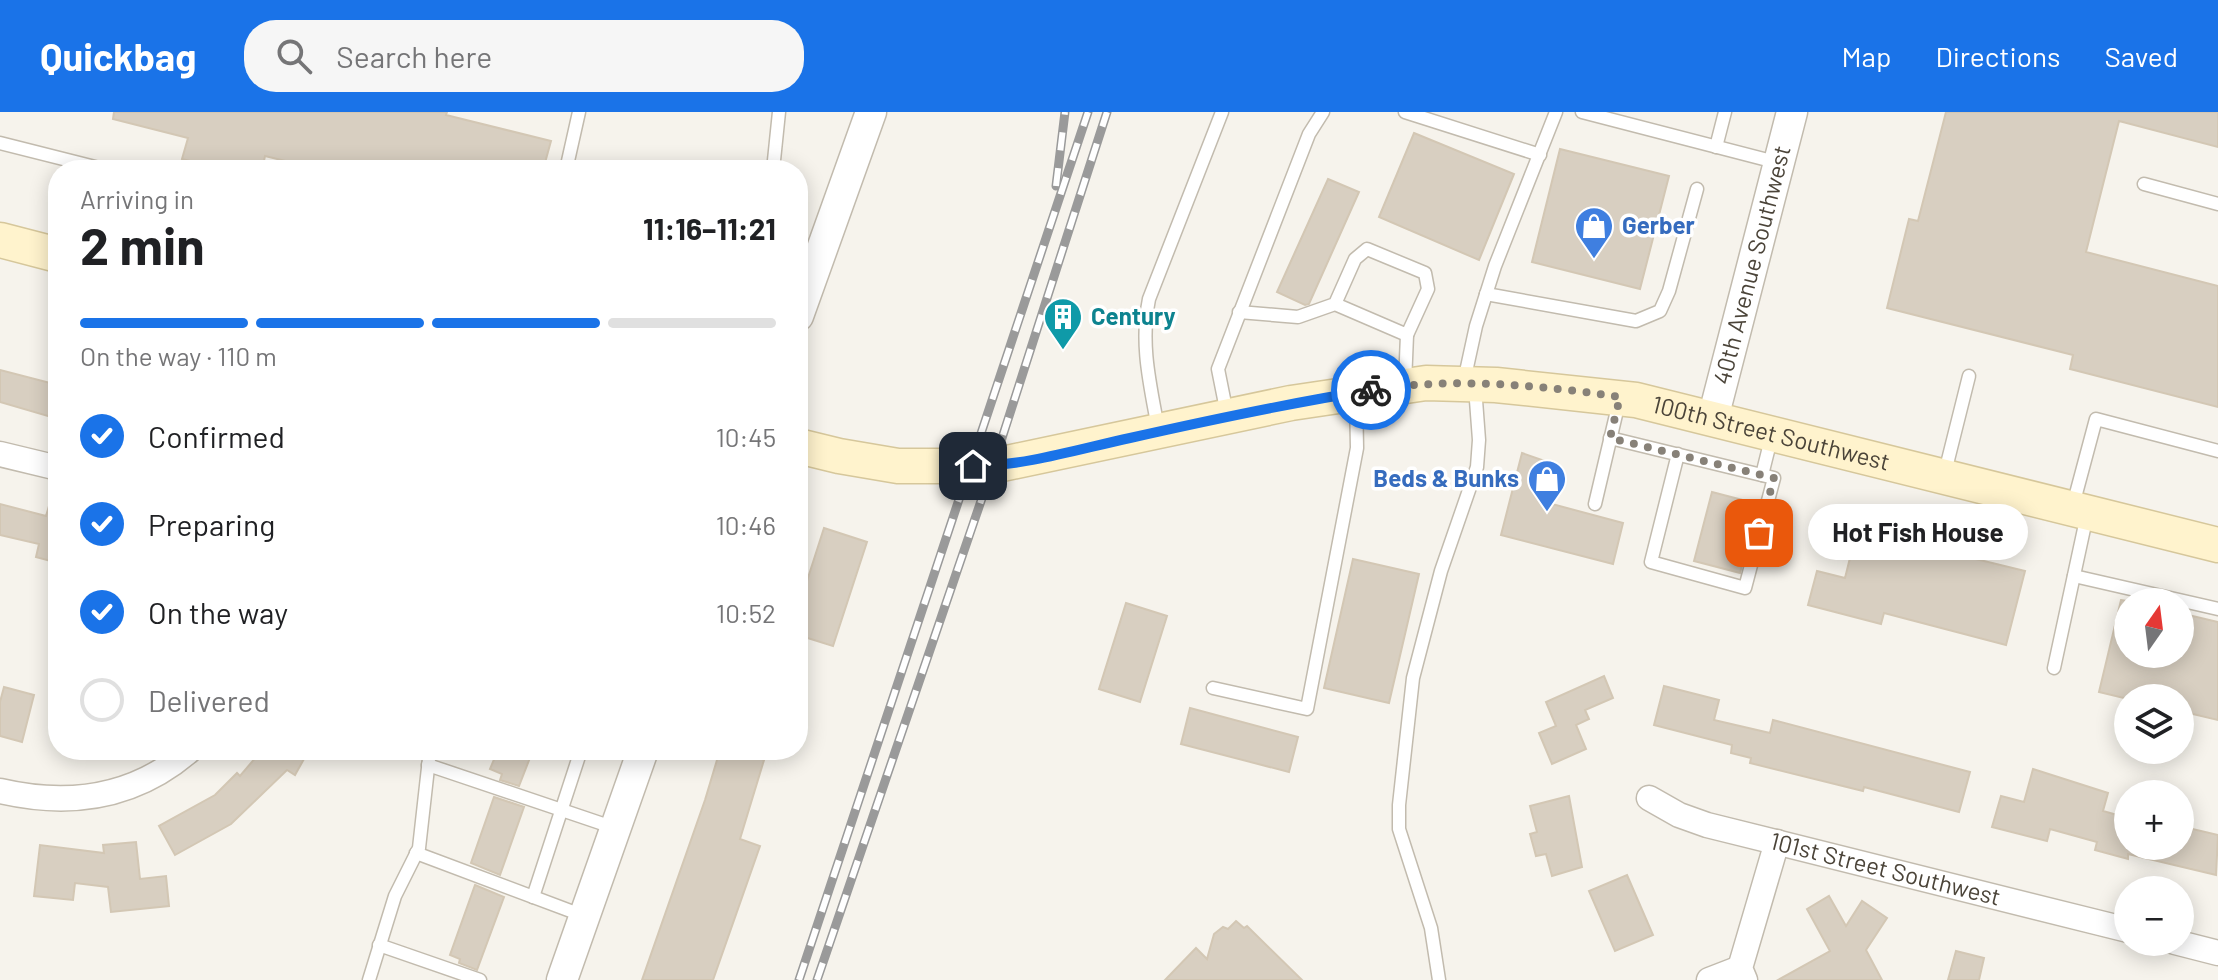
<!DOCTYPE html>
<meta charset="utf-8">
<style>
body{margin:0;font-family:Barlow,sans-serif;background:#f6f6f6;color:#202124;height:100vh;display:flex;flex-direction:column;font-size:30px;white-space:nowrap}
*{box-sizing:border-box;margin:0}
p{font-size:26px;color:#757577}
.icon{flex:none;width:44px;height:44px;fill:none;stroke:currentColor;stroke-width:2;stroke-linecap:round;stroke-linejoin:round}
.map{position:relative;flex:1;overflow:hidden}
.drawer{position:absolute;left:48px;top:48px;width:760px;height:600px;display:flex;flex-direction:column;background:#fff;border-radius:32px;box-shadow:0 4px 20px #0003}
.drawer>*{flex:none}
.needle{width:52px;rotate:14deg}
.tools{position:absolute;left:2114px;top:476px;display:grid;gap:16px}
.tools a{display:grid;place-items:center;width:80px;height:80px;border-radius:50%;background:#fff;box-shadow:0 4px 20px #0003;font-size:40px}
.pin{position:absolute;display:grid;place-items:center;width:68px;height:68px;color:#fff;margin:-34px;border-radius:16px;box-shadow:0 4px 12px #0006}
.courier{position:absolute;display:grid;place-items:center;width:80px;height:80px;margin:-40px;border:6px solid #1a73e8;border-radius:50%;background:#fff;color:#222;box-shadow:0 2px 10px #0007}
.bubble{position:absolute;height:56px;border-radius:28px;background:#fff;box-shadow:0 4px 20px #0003;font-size:26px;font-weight:700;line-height:56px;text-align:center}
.head em{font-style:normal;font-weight:700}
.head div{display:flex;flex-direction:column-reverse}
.head{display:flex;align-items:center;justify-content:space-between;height:136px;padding:0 32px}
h1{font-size:52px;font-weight:700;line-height:60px}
.bar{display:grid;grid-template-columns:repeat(4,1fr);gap:12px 8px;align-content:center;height:96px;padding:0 32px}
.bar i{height:10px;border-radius:6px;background:#e0e0e0}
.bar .selected{background:#1a73e8}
.bar p{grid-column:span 4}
ol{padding:0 32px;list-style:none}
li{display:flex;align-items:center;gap:24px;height:88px}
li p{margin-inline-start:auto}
li .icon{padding:8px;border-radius:50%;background:#1a73e8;color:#fff;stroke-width:4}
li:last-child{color:#757577}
li i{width:44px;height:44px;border:4px solid #e0e0e0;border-radius:50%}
header{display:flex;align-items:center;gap:48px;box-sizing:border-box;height:112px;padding:0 40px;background:#1a73e8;color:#fff}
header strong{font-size:38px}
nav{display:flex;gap:44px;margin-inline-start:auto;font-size:28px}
.search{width:560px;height:72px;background:#f6f6f6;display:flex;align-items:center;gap:20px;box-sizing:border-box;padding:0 28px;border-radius:32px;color:#757577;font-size:30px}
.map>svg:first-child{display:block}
.building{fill:#d8cfc1;stroke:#d3c7b4;stroke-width:2}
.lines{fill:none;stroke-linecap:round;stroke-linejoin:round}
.service-casing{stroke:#c2bbae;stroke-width:15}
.minor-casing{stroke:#c2bbae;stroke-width:27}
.tertiary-casing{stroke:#c2bbae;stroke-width:33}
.secondary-casing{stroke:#d6c79b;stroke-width:37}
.service{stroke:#fff;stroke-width:12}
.minor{stroke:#fff;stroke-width:24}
.tertiary{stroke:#fff;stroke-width:30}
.secondary{stroke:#fff3cd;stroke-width:34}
.rail-casing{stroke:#9a9a9a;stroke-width:9}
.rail{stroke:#fff;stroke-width:6;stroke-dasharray:18;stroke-linecap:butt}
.done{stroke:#878178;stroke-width:8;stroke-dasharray:0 14.4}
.route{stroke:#1a73e8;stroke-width:10}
.labels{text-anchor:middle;stroke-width:7;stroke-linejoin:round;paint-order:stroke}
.shop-label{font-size:24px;font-weight:bold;fill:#366cbe;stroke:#fff;text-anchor:start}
.street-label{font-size:24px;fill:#4b4439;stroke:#fff}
.culture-label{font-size:24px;font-weight:bold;fill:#0d838f;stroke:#fff;text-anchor:start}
</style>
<header>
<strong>Quickbag</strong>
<div class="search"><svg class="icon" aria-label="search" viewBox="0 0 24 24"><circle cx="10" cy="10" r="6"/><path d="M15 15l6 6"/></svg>Search here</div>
<nav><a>Map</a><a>Directions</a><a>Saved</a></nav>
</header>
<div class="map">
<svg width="2218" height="868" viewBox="0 0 2218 868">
<rect width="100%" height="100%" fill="#f6f3ec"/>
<!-- building -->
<g class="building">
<path d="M 114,0 L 447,0 L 446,3 L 551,29 L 543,58 L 322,58 L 265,44 L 262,58 L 226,58 L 182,47 L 188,26 L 113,7 Z"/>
<path d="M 1946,0 L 2218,0 L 2218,35 L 2119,9 L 2086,140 L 2218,174 L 2218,295 L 2070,257 L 2073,243 L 1887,196 L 1909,107 L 1918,109 Z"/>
<path d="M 1414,21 L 1514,62 L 1479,148 L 1379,105 Z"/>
<path d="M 1560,37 L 1669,64 L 1640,177 L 1532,150 Z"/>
<path d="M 1328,67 L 1359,80 L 1309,192 L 1305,193 L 1277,180 Z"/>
<path d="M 0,258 L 58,273 L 58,307 L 0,290 Z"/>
<path d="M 1522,341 L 1559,354 L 1552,392 L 1623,411 L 1613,452 L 1501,423 Z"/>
<path d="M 1712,380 L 1758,392 L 1740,461 L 1694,449 Z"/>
<path d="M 52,384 L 58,385 L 58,451 L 36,445 L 39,432 L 0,423 L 0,392 L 46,404 Z"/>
<path d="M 824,416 L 867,430 L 833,534 L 798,523 L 798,497 Z"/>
<path d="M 1857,418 L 2025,459 L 2006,533 L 1884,501 L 1881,512 L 1808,493 L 1817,459 L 1845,466 Z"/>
<path d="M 1353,447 L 1419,462 L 1389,591 L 1324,576 Z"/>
<path d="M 2121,488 L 2128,489 L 2128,542 L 2180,542 L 2180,501 L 2218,510 L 2218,608 L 2180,599 L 2180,586 L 2124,586 L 2099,580 Z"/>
<path d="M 1126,491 L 1167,504 L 1140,590 L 1099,577 Z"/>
<path d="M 1604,564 L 1613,586 L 1585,598 L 1589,607 L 1576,613 L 1586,637 L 1552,652 L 1539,621 L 1556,614 L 1546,590 Z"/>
<path d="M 1664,574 L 1719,588 L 1714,608 L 1770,621 L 1773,608 L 1970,660 L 1959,700 L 1864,675 L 1863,679 L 1750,651 L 1751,646 L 1731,641 L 1732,633 L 1654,613 Z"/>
<path d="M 4,575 L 34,583 L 22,630 L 0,624 L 0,590 Z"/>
<path d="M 1190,596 L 1298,625 L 1289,660 L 1181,632 Z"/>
<path d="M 262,638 L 309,638 L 295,663 L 287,658 L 231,712 L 175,743 L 159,714 L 215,683 L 237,661 L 240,664 Z"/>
<path d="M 498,638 L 533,638 L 519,674 L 500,668 L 502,662 L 490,657 Z"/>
<path d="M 720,638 L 761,638 L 759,646 L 764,648 L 740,727 L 760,734 L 713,868 L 642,868 L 705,688 Z"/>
<path d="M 2033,657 L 2108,681 L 2103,699 L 2128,706 L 2128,734 L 2180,734 L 2180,714 L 2218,723 L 2216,763 L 2128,742 L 2128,747 L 2095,738 L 2097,730 L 2050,717 L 2047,729 L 1992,715 L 2001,684 L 2024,690 Z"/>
<path d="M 1569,684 L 1582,755 L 1552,764 L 1546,742 L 1536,744 L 1530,722 L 1537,720 L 1530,694 Z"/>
<path d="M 494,685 L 524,695 L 500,763 L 471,751 Z"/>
<path d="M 136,730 L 140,767 L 166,764 L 169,794 L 111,800 L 108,775 L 75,771 L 73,788 L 34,784 L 40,733 L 104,741 L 103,733 Z"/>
<path d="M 1627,763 L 1653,823 L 1615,839 L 1589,779 Z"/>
<path d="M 475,773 L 504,785 L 477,858 L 459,851 L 460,847 L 450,843 Z"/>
<path d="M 1829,784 L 1846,814 L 1862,789 L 1887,806 L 1866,838 L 1882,868 L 1778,868 L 1830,839 L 1807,797 Z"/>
<path d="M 1236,809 L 1244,816 L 1247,814 L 1302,868 L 1165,868 L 1196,836 L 1207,847 L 1214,822 L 1223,815 L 1228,817 Z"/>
<path d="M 1956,839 L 1984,846 L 1979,868 L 1948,868 Z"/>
</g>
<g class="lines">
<!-- service casing -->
<g class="service-casing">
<g id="service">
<path d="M 1405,0 L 1540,43"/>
<path d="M 1582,0 L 1779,51"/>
<path d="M 0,31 L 107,58"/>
<path d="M 1716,35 L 1725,0"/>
<path d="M 566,58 L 579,0"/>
<path d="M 773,58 L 779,0"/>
<path d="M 2144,72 L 2218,92"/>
<path d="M 1486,182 L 1636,209 L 1660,199 L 1669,179 L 1697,77"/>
<path d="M 1239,200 L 1298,205 L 1335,192 L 1355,147 L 1367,137 L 1425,161 L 1428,177 L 1407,223 L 1335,192"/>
<path d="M 1464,269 L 1476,214 L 1495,154 L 1556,0"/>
<path d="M 1405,271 L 1407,223"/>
<path d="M 1227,302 L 1218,257 L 1309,22 L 1323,0"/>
<path d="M 1158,316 C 1150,272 1140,232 1149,187 L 1222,0"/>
<path d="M 1610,326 L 1774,366 L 1745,476 L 1651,450 L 1678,342"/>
<path d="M 1762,363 L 1772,323"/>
<path d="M 1944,364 L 1969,264"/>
<path d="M 1595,392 L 1619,290"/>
<path d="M 2073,393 L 2096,307 L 2218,339"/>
<path d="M 2074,464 L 2218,497"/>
<path d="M 2054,556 L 2087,403"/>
<path d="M 1213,576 L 1307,597 L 1357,336 L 1356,284"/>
<path d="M 428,653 L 615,716"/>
<path d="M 416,741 L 584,804"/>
<path d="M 533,785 L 581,638"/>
<path d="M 379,833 L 480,868"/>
<path d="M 369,868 L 395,784 L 419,736 L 430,638"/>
<path d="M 1439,868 L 1431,816 L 1399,717 L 1399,693 L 1413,566 L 1441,459 L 1477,355 L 1479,328 L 1475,275"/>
</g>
</g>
<!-- minor casing -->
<g class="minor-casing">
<g id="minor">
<path d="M 0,342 L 58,356"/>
<path d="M 0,679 C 69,695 135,686 190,638"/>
<path id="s1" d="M 1649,686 L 1679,703 L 1707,713 L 2128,818"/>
<path d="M 2175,830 L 2218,841"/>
<path d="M 1709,868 L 1740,856"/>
<path d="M 1745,868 L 1740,856 L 1777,730"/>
</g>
</g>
<!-- tertiary casing -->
<g class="tertiary-casing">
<g id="tertiary">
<path d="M 798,204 L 871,0"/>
<path id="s2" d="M 1713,306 L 1792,0"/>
<path d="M 562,868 L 643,638"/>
</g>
</g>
<!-- secondary casing -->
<g class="secondary-casing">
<g id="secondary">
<path d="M 0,128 L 58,143"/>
<path id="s3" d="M 798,334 L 839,344 L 898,354 L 993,354 L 1291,291 L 1426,271 L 1496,273 L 1636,288 L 2218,433"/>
</g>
</g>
<!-- service -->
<use href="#service" class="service"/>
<!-- minor -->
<use href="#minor" class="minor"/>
<!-- tertiary -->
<use href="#tertiary" class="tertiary"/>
<!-- secondary -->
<use href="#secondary" class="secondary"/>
<!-- rail casing -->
<g class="rail-casing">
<g id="rail">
<path d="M 1056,74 L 1065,0"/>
<path d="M 799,868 L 1088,0"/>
<path d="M 817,868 L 993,354 L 1107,0"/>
</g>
</g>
<!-- rail -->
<use href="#rail" class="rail"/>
</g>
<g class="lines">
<!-- done -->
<path class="done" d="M 1371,278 C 1452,265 1540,273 1620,285 L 1610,326 L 1774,366 L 1759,421"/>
<!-- route -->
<path class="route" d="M 973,354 C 1025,354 1079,337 1130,326 C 1210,308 1290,291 1371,278"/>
</g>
<!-- icons -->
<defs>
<g id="shop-pin" transform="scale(2)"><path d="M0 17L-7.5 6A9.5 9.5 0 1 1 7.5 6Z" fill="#3f7fe0" stroke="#fff"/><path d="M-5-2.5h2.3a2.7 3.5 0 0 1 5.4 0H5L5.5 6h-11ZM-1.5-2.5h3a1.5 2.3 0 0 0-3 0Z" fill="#fff"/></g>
<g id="building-pin" transform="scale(2)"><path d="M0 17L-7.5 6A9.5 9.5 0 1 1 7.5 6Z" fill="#0f9aa8" stroke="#fff"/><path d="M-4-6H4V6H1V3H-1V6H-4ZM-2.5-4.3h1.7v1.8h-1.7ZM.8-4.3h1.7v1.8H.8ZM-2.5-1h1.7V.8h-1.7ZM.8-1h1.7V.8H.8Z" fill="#fff"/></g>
</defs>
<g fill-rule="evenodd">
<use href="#shop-pin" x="1594" y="114"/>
<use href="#building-pin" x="1063" y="205"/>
<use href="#shop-pin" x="1547" y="367"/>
</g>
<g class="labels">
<!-- shop labels -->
<g class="shop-label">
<text x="1622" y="122">Gerber</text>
<text x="1519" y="375" text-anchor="end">Beds &amp; Bunks</text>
</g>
<!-- street labels -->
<g class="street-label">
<text dy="8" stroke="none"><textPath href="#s2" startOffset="158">40th Avenue Southwest</textPath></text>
<text dy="8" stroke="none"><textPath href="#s3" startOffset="988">100th Street Southwest</textPath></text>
<text dy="8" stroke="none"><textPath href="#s1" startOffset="248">101st Street Southwest</textPath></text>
</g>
<!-- culture labels -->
<g class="culture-label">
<text x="1091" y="213">Century</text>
</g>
</g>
</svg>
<div class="tools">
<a><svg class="needle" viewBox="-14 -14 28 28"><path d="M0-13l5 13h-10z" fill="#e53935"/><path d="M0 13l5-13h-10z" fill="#757577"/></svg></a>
<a><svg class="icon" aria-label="layers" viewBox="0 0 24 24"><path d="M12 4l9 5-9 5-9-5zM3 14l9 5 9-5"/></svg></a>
<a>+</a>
<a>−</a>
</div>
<div class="pin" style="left:1759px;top:421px;background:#ea580c"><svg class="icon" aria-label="bag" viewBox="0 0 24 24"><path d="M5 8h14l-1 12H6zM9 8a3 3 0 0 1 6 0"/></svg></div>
<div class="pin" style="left:973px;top:354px;background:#1f2937"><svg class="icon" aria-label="home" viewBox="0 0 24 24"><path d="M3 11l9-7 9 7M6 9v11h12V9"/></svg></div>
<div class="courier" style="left:1371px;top:278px"><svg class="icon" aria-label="bike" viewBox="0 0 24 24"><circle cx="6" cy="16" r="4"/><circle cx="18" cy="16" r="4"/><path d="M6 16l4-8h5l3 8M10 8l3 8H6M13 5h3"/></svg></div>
<div class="bubble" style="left:1808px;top:392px;width:220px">Hot Fish House</div>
<section class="drawer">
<div class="head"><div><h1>2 min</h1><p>Arriving in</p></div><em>11:16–11:21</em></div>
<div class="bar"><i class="selected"></i><i class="selected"></i><i class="selected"></i><i></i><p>On the way · 110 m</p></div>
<ol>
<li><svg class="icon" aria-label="check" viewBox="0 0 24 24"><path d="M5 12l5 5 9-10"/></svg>Confirmed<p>10:45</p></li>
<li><svg class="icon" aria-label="check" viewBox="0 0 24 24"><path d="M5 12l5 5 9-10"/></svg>Preparing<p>10:46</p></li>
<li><svg class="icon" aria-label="check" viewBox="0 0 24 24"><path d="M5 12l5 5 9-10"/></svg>On the way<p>10:52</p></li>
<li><i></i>Delivered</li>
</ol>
</section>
</div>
